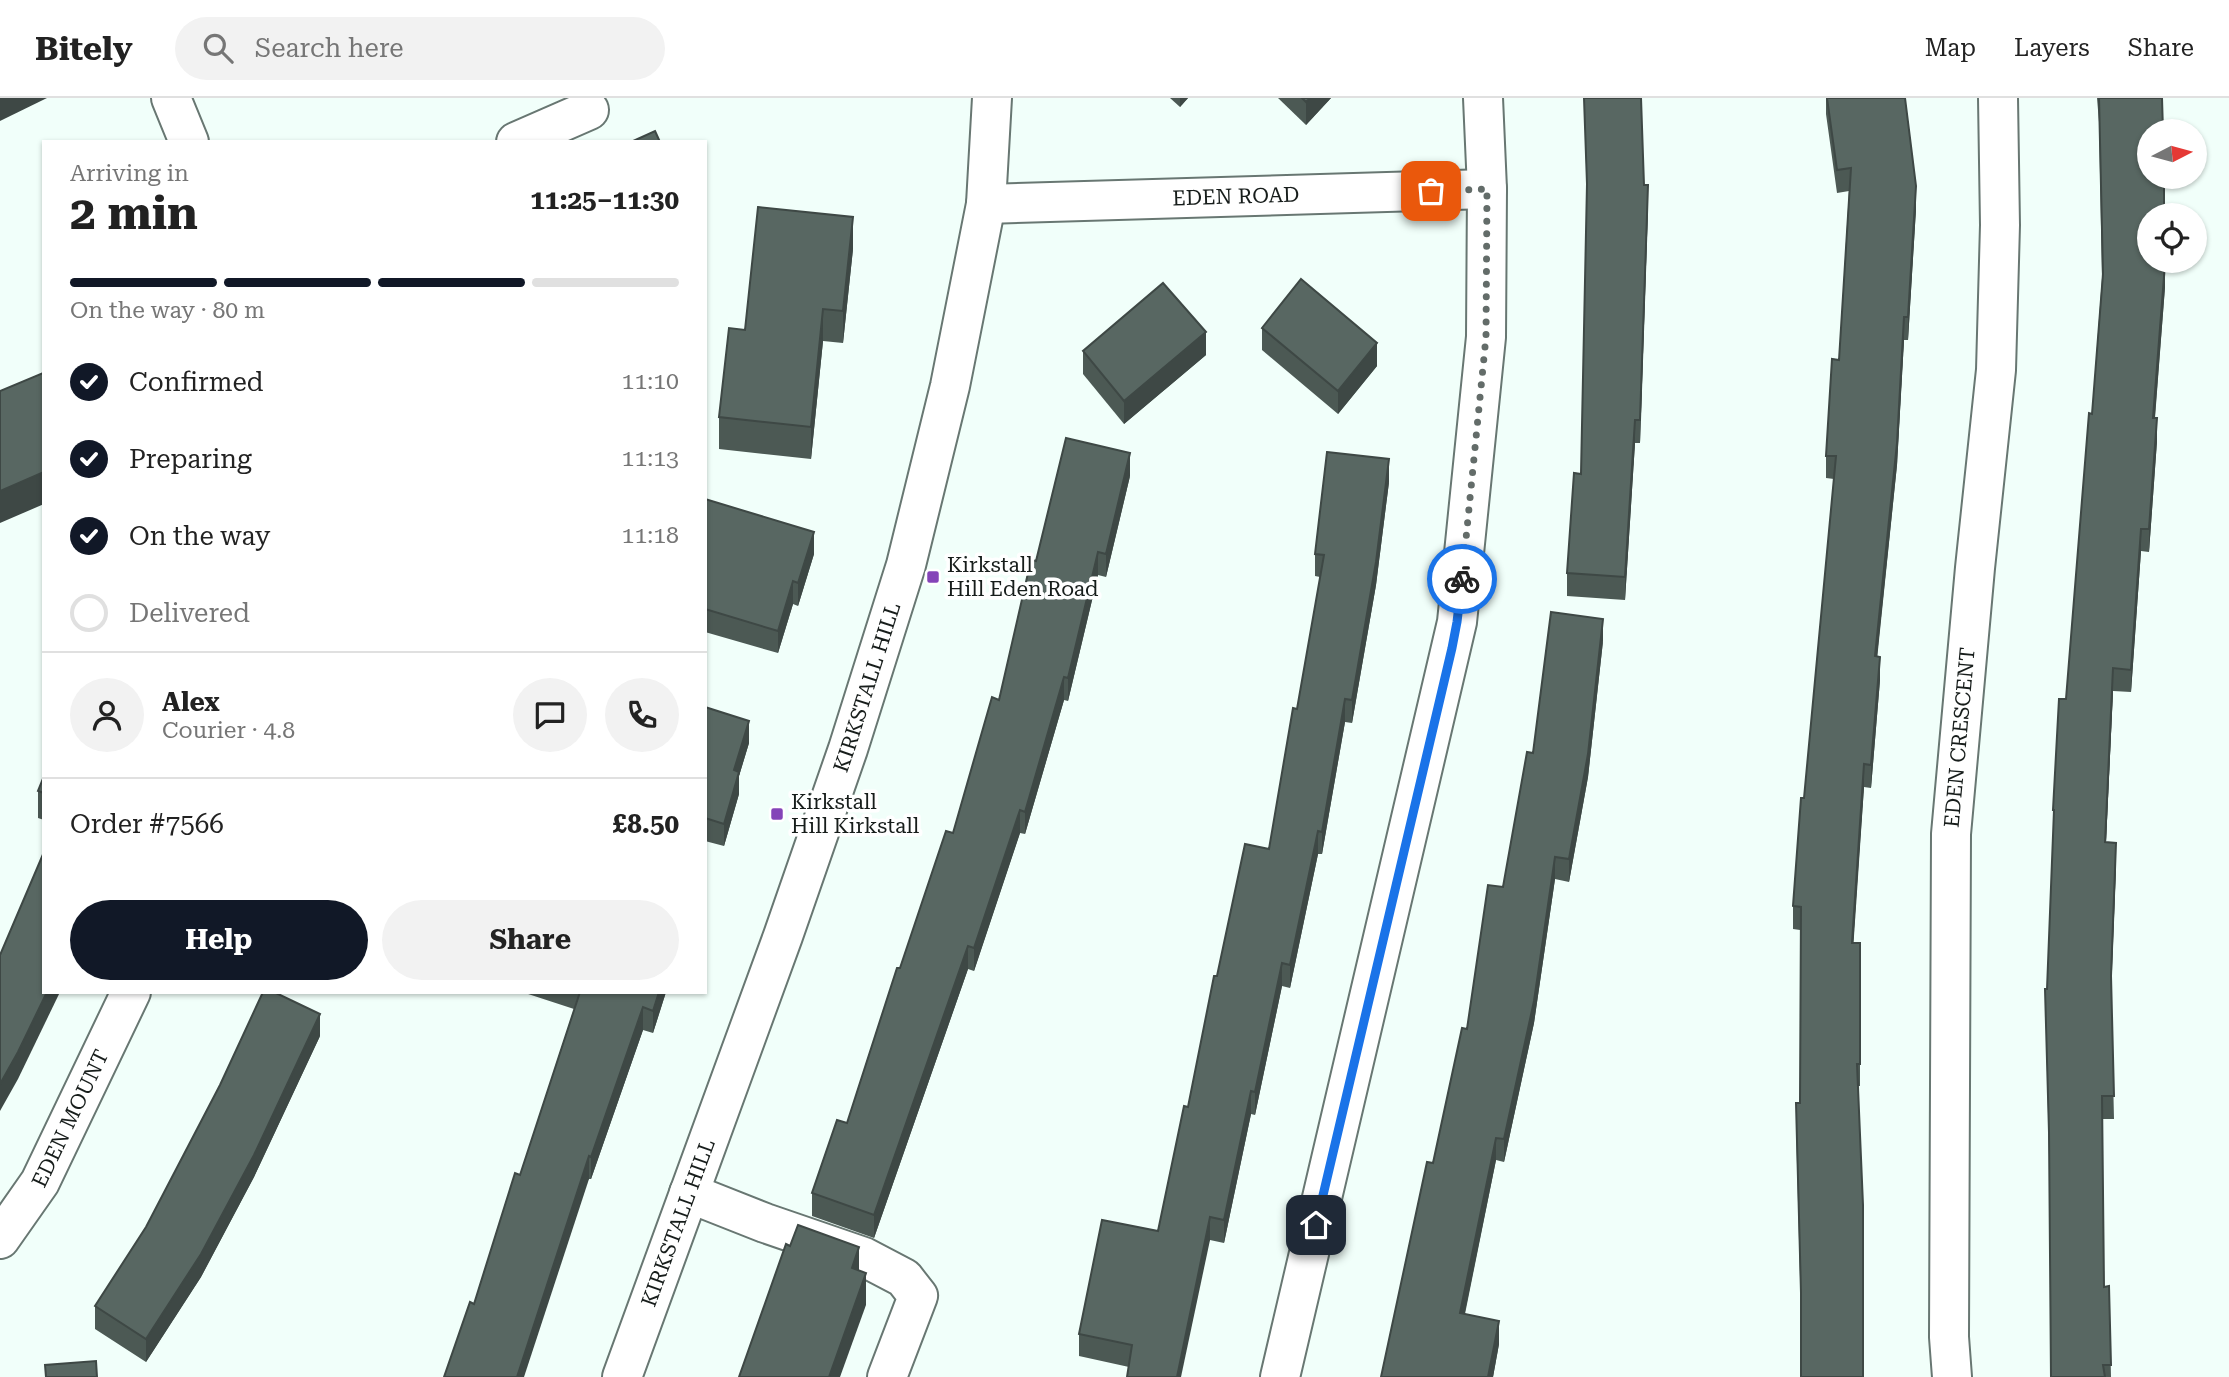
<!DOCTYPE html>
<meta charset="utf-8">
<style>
body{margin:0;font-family:"Roboto Serif",serif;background:#f2f2f2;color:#222;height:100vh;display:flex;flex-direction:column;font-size:26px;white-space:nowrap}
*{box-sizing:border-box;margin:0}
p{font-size:23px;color:#767676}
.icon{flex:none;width:38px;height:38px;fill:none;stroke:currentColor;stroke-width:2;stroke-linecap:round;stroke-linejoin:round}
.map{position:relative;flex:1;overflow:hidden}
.panel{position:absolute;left:42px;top:42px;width:665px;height:854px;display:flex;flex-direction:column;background:#fff;border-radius:0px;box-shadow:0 2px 5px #0004}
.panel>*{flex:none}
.needle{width:46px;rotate:84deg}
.fabs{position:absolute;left:2137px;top:21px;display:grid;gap:14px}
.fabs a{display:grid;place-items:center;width:70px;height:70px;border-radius:50%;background:#fff;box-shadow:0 2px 5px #0004;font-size:35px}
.pin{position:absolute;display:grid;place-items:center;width:60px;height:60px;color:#fff;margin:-30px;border-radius:14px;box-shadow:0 4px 10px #0006}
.courier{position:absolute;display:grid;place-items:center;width:70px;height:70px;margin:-35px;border:5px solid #1a73e8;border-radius:50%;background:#fff;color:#222;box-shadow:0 2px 9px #0007}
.summary em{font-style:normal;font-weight:700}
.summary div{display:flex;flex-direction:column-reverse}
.summary{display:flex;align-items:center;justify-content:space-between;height:119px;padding:0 28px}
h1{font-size:46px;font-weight:700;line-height:52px}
.bar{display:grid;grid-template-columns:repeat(4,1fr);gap:10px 7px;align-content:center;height:84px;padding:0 28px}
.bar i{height:9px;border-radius:5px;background:#e0e0e0}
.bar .on{background:#111827}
.bar p{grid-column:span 4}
.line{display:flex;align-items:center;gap:18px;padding:0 28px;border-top:2px solid #e0e0e0}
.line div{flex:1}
.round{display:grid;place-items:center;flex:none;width:74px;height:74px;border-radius:37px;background:#f2f2f2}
ol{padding:0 28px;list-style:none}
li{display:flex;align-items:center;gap:21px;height:77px}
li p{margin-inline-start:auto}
li .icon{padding:7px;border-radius:50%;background:#111827;color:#fff;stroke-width:4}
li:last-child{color:#767676}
li i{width:38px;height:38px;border:4px solid #e0e0e0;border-radius:50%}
.action{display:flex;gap:14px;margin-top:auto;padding:14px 28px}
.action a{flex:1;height:80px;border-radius:42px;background:#111827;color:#fff;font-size:28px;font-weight:700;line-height:80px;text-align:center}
.action a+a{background:#f2f2f2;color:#222}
header{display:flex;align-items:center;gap:42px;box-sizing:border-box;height:98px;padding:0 35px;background:#fff;border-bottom:2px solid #e0e0e0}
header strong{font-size:33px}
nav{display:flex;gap:38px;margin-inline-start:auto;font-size:24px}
.search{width:490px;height:63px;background:#f2f2f2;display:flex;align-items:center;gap:18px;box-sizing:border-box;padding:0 24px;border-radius:38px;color:#767676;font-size:26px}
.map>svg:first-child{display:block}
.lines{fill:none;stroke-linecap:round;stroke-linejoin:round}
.minor-casing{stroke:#687772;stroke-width:42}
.minor{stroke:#fff;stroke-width:38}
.wall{fill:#4c5954}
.shaded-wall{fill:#3e4845}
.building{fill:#586762;stroke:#3e4845;stroke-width:2}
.done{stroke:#636c69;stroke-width:7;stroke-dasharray:0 12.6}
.route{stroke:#1a73e8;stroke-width:9}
.poi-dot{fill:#8444b8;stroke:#fff;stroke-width:2.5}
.labels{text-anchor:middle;stroke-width:7;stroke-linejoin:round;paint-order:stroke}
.street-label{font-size:21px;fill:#171d1b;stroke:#fff}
.poi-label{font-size:21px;fill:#171d1b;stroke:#fff;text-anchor:start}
</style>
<header>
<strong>Bitely</strong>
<div class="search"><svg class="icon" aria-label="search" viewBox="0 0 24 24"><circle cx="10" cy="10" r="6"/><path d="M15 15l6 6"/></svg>Search here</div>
<nav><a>Map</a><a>Layers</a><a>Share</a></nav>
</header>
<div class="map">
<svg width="2229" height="1279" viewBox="0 0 2229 1279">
<rect width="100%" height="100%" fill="#f1fffa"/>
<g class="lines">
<!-- minor casing -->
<g class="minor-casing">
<g id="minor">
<path d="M 171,0 L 189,44"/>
<path d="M 516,44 L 589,12"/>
<path id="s1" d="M 986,106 L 1487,91"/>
<path d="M 689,1095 L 765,1125 L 864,1159 L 904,1180 L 918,1198 L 887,1279"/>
<path id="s2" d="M 0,1141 L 40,1084 L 131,894"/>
<path id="s3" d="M 622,1279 L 783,838 L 848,651 L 906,467 L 950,288 L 986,106 L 992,0"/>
<path d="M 1280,1279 L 1457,524 L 1486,239 L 1487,91 L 1483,0"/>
<path id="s4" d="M 1952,1279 L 1949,1239 L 1951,736 L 1975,470 L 1996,272 L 2000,127 L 1998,0"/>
</g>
</g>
<!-- minor -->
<use href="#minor" class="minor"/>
</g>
<!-- wall -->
<g class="wall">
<path d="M 1170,0 L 1188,0 L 1180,9 Z"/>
<path d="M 1278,0 L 1331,0 L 1306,27 Z"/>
<path d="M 1584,0 L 1641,0 L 1644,87 L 1648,110 L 1640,345 L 1635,345 L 1625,502 L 1567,498 L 1567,475 L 1581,376 L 1587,100 Z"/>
<path d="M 1826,0 L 1905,0 L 1916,111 L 1908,242 L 1904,242 L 1897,367 L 1877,558 L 1880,582 L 1871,690 L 1864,689 L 1853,845 L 1860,845 L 1860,988 L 1858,988 L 1801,1218 L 1796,1028 L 1796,1005 L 1800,1005 L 1800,832 L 1793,831 L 1793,808 L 1804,700 L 1834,381 L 1826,380 L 1826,358 L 1839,262 L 1849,93 L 1837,95 L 1826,16 Z"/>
<path d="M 2097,0 L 2162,0 L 2165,189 L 2155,320 L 2157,343 L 2149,454 L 2141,453 L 2131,594 L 2113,593 L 2106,744 L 2116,768 L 2111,891 L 2114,1021 L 2102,1021 L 2104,1189 L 2109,1188 L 2111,1279 L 2051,1279 L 2049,1057 L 2045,891 L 2047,891 L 2054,735 L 2053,735 L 2053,712 L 2066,601 L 2092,316 L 2102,180 L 2099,24 Z"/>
<path d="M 853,151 L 843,245 L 823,243 L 811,361 L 719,351 L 719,319 L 745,232 Z"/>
<path d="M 1262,230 L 1377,268 L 1338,316 L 1262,252 Z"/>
<path d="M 1083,253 L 1206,257 L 1124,326 L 1083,276 Z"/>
<path d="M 1130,378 L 1106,479 L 1098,477 L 1068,603 L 1064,602 L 1025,736 L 1020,735 L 974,873 L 968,871 L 874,1140 L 812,1118 L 812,1095 L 847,1025 L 900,870 L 953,735 L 999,602 L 1036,463 Z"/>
<path d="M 1389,384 L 1376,487 L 1352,625 L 1345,624 L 1322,756 L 1318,756 L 1290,890 L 1282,888 L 1255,1017 L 1251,1016 L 1224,1145 L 1210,1142 L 1129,1269 L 1079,1258 L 1079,1236 L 1158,1133 L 1188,1009 L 1217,878 L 1269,751 L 1297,611 L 1320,479 L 1315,478 L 1315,456 Z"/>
<path d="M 705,401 L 814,456 L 798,508 L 793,506 L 778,555 L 705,534 Z"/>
<path d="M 1603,543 L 1588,679 L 1569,784 L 1555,781 L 1534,925 L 1504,1064 L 1496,1062 L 1465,1216 L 1499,1246 L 1493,1279 L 1381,1279 L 1433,1065 L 1503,789 L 1533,655 Z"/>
<path d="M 705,609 L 749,645 L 739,678 L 739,696 L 724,748 L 705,743 Z"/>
<path d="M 44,678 L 44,722 L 38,720 L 38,693 Z"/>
<path d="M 522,894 L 666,894 L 653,935 L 643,932 L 591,1081 L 589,1081 L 474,1206 L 520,1077 L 574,911 Z"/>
<path d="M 320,938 L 254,1079 L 201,1179 L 146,1264 L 95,1231 L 95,1208 L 146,1129 L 220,987 Z"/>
</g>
<!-- shaded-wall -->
<g class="shaded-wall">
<path d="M 0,0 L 47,0 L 0,23 Z"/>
<path d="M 1180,0 L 1188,0 L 1180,9 Z"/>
<path d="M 1310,0 L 1331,0 L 1306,27 L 1306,4 Z"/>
<path d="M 1648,87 L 1648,110 L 1640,345 L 1640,322 Z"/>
<path d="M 1916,88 L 1916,111 L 1908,242 L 1908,219 Z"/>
<path d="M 853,119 L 853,151 L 843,245 L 843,213 Z"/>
<path d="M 2165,166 L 2165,189 L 2153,342 L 2153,320 Z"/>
<path d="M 823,211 L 823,243 L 811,361 L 811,329 Z"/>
<path d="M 1904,219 L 1904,242 L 1897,367 L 1875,581 L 1875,558 Z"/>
<path d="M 1206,234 L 1206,257 L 1124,326 L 1124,303 Z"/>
<path d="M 1377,245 L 1377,268 L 1338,316 L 1338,293 Z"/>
<path d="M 2157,320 L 2157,343 L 2149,454 L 2149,431 Z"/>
<path d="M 1635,322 L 1635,345 L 1625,502 L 1625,479 Z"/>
<path d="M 1130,355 L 1130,378 L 1106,479 L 1106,456 Z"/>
<path d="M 1389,361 L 1389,384 L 1376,487 L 1352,625 L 1352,602 Z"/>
<path d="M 44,374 L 44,406 L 0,425 L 0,393 Z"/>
<path d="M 2141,431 L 2141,453 L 2131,594 L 2131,572 Z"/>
<path d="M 814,434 L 814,456 L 798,508 L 798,485 Z"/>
<path d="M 1098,454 L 1098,477 L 1068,603 L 1068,580 Z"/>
<path d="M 793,483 L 793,506 L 778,555 L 778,533 Z"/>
<path d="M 1603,521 L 1603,543 L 1588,679 L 1569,784 L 1569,761 Z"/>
<path d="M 1880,559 L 1880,582 L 1871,690 L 1871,667 Z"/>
<path d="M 2113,570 L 2113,593 L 2105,767 L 2105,744 Z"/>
<path d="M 1064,579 L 1064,602 L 1025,736 L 1025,714 Z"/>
<path d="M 1345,601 L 1345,624 L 1322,756 L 1322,734 Z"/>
<path d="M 749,623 L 749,645 L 739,678 L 739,696 L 724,748 L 724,726 L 734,672 Z"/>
<path d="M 1864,666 L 1864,689 L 1852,868 L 1852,845 Z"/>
<path d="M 1020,712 L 1020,735 L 974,873 L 974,850 Z"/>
<path d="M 1318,733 L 1318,756 L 1290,890 L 1290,867 Z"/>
<path d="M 2116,745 L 2116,768 L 2111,900 L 2111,878 Z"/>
<path d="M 1555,759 L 1555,781 L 1534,925 L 1504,1064 L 1504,1041 Z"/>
<path d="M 968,848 L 968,871 L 874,1140 L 874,1117 Z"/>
<path d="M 1282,865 L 1282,888 L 1255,1017 L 1255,994 Z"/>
<path d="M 47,894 L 60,894 L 18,981 L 0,1013 L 0,986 Z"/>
<path d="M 659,894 L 666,894 L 653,935 L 653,913 Z"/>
<path d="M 643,909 L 643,932 L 591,1081 L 591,1059 Z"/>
<path d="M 320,916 L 320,938 L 254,1079 L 201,1179 L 146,1264 L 146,1241 Z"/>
<path d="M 1251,993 L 1251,1016 L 1224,1145 L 1224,1122 Z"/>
<path d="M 1496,1040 L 1496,1062 L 1460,1238 L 1460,1215 Z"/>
<path d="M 589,1058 L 589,1081 L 524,1279 L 517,1279 Z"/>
<path d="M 1210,1119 L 1210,1142 L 1181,1279 L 1177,1279 Z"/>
<path d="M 859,1149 L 859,1181 L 852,1170 Z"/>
<path d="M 866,1175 L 866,1207 L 840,1279 L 829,1279 Z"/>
<path d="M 1499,1223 L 1499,1246 L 1493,1279 L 1488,1279 Z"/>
</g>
<!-- building -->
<g class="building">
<path d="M 1302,0 L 1310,0 L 1306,4 Z"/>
<path d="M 1584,0 L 1641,0 L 1644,87 L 1648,87 L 1640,322 L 1635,322 L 1625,479 L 1567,475 L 1574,375 L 1581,376 L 1587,86 Z"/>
<path d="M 1827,0 L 1905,0 L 1916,88 L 1908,219 L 1904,219 L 1897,345 L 1875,558 L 1880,559 L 1871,667 L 1864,666 L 1852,845 L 1860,845 L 1860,966 L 1857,966 L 1863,1107 L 1863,1279 L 1801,1279 L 1801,1195 L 1796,1005 L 1800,1005 L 1801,809 L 1793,808 L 1801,700 L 1804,700 L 1836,358 L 1826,358 L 1832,261 L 1839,262 L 1851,70 L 1837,72 Z"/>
<path d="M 2099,0 L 2162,0 L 2163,33 L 2149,33 L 2149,79 L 2164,79 L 2164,117 L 2149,117 L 2149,163 L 2165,163 L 2165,166 L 2153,320 L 2157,320 L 2149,431 L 2141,431 L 2131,572 L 2113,570 L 2105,744 L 2116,745 L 2111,878 L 2114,998 L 2102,998 L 2104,1189 L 2109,1188 L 2111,1267 L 2103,1267 L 2105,1279 L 2051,1279 L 2049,1034 L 2045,891 L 2047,891 L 2054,712 L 2053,712 L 2059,601 L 2066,601 L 2089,315 L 2092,316 L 2103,176 Z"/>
<path d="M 655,33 L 660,44 L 631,44 Z"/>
<path d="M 758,109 L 853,119 L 843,213 L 823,211 L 811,329 L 719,319 L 729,230 L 745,232 Z"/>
<path d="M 1301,181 L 1377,245 L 1338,293 L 1262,230 Z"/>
<path d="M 1163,185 L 1206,234 L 1124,303 L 1083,253 Z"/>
<path d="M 43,275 L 44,278 L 44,374 L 0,393 L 0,293 Z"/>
<path d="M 1066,340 L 1130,355 L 1106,456 L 1098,454 L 1068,580 L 1064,579 L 1025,714 L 1020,712 L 974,850 L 968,848 L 874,1117 L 812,1095 L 837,1022 L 847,1025 L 897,870 L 900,870 L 946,733 L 953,735 L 992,599 L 999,602 L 1031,462 L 1036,463 Z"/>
<path d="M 1327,354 L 1389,361 L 1376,464 L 1352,602 L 1345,601 L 1322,734 L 1318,733 L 1290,867 L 1282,865 L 1255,994 L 1251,993 L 1224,1122 L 1210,1119 L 1177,1279 L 1127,1279 L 1132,1247 L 1079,1236 L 1102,1122 L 1158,1133 L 1184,1008 L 1188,1009 L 1214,878 L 1217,878 L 1245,746 L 1269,751 L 1293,610 L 1297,611 L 1324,457 L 1315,456 Z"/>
<path d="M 705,401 L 814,434 L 798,485 L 793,483 L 778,533 L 705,511 Z"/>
<path d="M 1551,514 L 1603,521 L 1588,656 L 1569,761 L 1555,759 L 1534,903 L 1504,1041 L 1496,1040 L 1460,1215 L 1499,1223 L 1488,1279 L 1381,1279 L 1427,1064 L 1433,1065 L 1462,930 L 1467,931 L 1488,787 L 1503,789 L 1527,654 L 1533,655 Z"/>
<path d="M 705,609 L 749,623 L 734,672 L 739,674 L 724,726 L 705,720 Z"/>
<path d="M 44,678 L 44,695 L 38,693 Z"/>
<path d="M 44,754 L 44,894 L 47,894 L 18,954 L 0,986 L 0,857 Z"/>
<path d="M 263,894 L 274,894 L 320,916 L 254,1057 L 201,1156 L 146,1241 L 95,1208 L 146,1129 L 220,987 Z"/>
<path d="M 580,894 L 659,894 L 653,913 L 643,909 L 591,1059 L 589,1058 L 517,1279 L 444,1279 L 470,1204 L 474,1206 L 515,1075 L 520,1077 Z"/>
<path d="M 798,1127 L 859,1149 L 852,1170 L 866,1175 L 829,1279 L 739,1279 L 786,1146 L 790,1148 Z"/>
<path d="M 96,1263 L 97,1279 L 46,1279 L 45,1267 Z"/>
</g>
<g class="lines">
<!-- done -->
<path class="done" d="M 1431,93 L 1487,91 L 1486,239 L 1462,481"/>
<!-- route -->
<path class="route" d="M 1316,1127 L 1452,550 L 1457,524 L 1462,481"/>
</g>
<!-- markers -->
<g class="poi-dot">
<rect x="926" y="472" width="14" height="14" rx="3.5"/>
<rect x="770" y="709" width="14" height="14" rx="3.5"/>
</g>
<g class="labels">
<!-- street labels -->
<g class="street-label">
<text dy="7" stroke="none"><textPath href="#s1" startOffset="250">EDEN ROAD</textPath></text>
<text dy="7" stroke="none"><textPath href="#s3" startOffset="732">KIRKSTALL HILL</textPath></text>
<text dy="7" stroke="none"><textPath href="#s4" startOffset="640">EDEN CRESCENT</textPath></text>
<text dy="7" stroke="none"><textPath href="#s2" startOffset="140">EDEN MOUNT</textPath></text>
<text dy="7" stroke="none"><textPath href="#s3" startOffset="164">KIRKSTALL HILL</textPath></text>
</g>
<!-- poi labels -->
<g class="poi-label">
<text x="947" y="474">Kirkstall<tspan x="947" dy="24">Hill Eden Road</tspan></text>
<text x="791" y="711">Kirkstall<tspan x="791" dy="24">Hill Kirkstall</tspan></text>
</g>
</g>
</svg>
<div class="fabs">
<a><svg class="needle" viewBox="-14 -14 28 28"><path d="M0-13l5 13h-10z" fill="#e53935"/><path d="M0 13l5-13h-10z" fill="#767676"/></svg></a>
<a><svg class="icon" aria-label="locate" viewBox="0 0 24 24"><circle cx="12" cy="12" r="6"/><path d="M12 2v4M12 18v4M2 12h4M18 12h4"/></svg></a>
</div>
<div class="pin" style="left:1431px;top:93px;background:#ea580c"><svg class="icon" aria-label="bag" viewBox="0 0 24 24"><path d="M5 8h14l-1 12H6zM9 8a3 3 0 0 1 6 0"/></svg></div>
<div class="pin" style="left:1316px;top:1127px;background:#1f2937"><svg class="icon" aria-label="home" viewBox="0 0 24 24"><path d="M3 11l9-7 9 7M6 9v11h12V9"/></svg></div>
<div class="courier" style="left:1462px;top:481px"><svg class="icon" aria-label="bike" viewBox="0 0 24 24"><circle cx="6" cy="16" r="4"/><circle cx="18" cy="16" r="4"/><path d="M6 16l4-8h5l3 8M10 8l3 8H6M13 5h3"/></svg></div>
<section class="panel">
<div class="summary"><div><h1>2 min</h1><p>Arriving in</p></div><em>11:25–11:30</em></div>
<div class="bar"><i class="on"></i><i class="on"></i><i class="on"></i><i></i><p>On the way · 80 m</p></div>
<ol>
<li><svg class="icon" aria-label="check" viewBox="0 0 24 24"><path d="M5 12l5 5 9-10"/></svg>Confirmed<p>11:10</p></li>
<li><svg class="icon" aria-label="check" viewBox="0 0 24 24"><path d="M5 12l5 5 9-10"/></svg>Preparing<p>11:13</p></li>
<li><svg class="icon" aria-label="check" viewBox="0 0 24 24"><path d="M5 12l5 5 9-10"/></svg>On the way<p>11:18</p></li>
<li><i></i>Delivered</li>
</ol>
<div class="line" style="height:126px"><a class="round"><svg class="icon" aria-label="person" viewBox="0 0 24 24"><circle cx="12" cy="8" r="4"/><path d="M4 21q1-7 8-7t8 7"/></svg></a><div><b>Alex</b><p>Courier · 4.8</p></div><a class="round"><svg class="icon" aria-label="chat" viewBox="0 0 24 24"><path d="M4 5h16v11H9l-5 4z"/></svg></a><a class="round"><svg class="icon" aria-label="phone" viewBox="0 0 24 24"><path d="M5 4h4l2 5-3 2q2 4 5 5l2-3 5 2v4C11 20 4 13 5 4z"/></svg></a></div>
<div class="line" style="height:91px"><div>Order #7566</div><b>£8.50</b></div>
<div class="action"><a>Help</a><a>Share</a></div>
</section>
</div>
